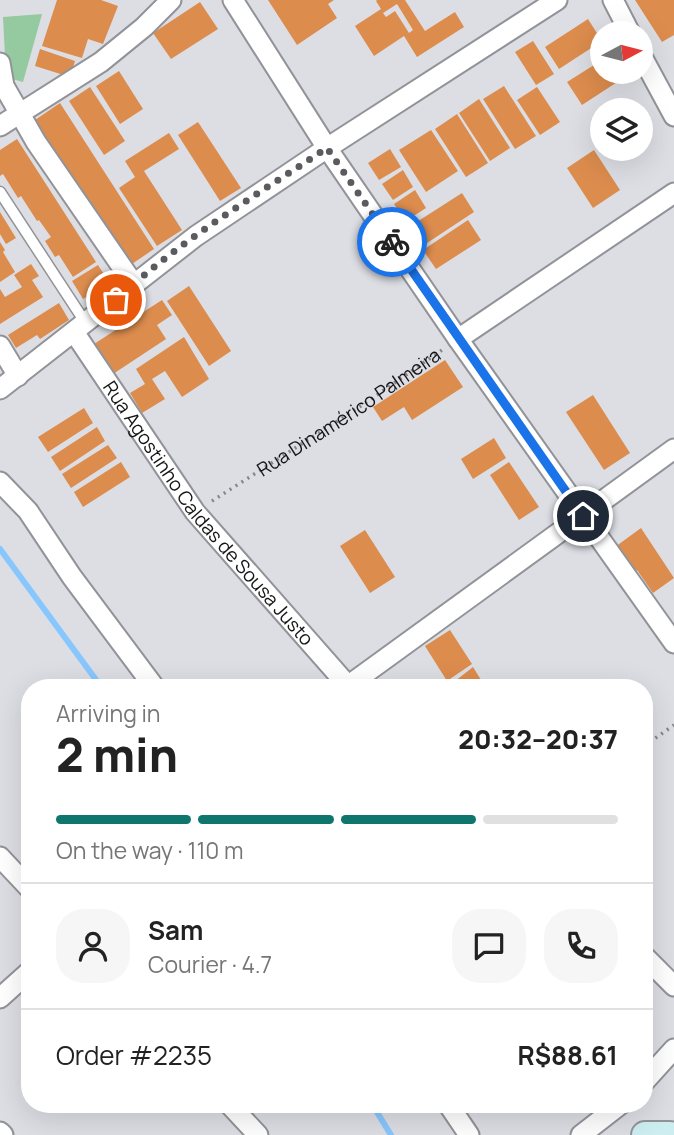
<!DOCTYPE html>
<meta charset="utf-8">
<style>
body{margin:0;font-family:Manrope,sans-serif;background:#f6f6f6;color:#222;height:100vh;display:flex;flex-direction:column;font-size:26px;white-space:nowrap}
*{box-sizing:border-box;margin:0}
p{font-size:23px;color:#767676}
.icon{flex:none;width:38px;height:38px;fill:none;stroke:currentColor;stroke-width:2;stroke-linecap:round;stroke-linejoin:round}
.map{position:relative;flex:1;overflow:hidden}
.sheet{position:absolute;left:21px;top:679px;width:632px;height:434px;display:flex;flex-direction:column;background:#fff;border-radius:28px;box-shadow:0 7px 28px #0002}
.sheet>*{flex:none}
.needle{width:46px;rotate:83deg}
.controls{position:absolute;left:590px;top:21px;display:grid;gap:14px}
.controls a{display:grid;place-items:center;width:63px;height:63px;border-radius:50%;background:#fff;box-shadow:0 7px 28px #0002;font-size:35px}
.pin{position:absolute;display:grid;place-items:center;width:60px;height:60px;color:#fff;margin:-30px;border:4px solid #fff;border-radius:50%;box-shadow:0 2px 7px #0007}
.courier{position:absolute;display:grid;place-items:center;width:70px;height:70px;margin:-35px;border:5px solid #1a73e8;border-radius:50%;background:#fff;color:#222;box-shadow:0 2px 9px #0007}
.overview em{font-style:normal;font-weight:800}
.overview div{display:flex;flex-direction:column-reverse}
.overview{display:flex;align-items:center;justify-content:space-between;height:119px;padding:0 35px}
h1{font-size:46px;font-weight:800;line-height:52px}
.bar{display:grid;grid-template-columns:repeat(4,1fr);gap:10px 7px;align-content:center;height:84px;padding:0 35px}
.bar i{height:9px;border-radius:5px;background:#e0e0e0}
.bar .on{background:#0f766e}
.bar p{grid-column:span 4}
.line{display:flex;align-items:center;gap:18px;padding:0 35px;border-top:2px solid #e0e0e0}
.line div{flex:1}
.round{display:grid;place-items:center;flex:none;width:74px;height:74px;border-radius:28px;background:#f6f6f6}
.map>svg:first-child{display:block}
.green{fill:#95c99f}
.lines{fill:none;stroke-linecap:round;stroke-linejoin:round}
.stream{stroke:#88c7fd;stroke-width:6}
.building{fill:#dc8c4d;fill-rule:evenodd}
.service-casing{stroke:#929399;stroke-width:13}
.minor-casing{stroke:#929399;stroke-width:23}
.secondary-casing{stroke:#929399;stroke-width:30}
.path{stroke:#86868a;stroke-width:3.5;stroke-dasharray:2 5;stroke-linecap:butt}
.service{stroke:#fff;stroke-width:10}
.minor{stroke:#fff;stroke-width:19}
.secondary{stroke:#cdeef1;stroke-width:26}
.done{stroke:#5b5b5f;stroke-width:7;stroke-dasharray:0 12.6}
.route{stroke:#1a73e8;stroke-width:9}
.labels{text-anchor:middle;stroke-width:7;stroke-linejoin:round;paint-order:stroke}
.street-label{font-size:19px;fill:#151517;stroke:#eaebf1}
</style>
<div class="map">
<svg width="674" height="1135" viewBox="0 0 674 1135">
<rect width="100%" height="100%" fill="#dddee4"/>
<!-- green -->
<path class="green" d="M 42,14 L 23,82 L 12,79 L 5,56 L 3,17 Z"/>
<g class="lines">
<!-- stream -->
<g class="stream">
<path d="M 0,549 L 102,688"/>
<path d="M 372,1104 L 391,1135"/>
</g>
</g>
<!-- building -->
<g class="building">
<path d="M 57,0 L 101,0 L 118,6 L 103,44 L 88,39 L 82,58 L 42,46 Z"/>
<path d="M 268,0 L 334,0 L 328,4 L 337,18 L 297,45 Z"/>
<path d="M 377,0 L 405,0 L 425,31 L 455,12 L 464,27 L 417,57 L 404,36 L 374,56 L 355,26 L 381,9 L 376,1 ZM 397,4 L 413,30 L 409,33 L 395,11 L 386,17 L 383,13 Z"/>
<path d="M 635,0 L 674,0 L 674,35 L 662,42 Z"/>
<path d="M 200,2 L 218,29 L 171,59 L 153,33 Z"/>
<path d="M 588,19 L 602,41 L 559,69 L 545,47 Z"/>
<path d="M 533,41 L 554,74 L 536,85 L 515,52 Z"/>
<path d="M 40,49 L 75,61 L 70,77 L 35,66 Z"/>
<path d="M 602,60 L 602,72 L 621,72 L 625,77 L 582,105 L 567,82 Z"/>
<path d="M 119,71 L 143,109 L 120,124 L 96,86 Z"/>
<path d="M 504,86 L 536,136 L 515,149 L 483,99 Z"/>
<path d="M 90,87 L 125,141 L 104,155 L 69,101 Z"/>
<path d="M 537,87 L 560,122 L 540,135 L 517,100 Z"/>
<path d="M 479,99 L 510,148 L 490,161 L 459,113 Z"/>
<path d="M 60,103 L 154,249 L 129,266 L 35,120 Z"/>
<path d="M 457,114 L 488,163 L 466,177 L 435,129 Z"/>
<path d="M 198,122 L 241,188 L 220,201 L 178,135 Z"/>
<path d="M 431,130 L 458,171 L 426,192 L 399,150 Z"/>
<path d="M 169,133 L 179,149 L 144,171 L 182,230 L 157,246 L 119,188 L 135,177 L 125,161 Z"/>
<path d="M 17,139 L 96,262 L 73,277 L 59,255 L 55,257 L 45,241 L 51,237 L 39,220 L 37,221 L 21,196 L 18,198 L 3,174 L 0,176 L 0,150 Z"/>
<path d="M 390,149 L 401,167 L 379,180 L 368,163 Z"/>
<path d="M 594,150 L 620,190 L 593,208 L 567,168 Z"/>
<path d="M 403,170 L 413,187 L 393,200 L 382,184 Z"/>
<path d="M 415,190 L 426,208 L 406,221 L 394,204 Z"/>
<path d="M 462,193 L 474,212 L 421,247 L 409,227 Z"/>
<path d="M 0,212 L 16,238 L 6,244 L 0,234 Z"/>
<path d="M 468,220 L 481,240 L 436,269 L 423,250 Z"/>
<path d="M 0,242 L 5,250 L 3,252 L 15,272 L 0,282 Z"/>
<path d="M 31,264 L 39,276 L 32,280 L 43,297 L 0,324 L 0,289 L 5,297 L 22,287 L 14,275 Z"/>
<path d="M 98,265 L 109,282 L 83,299 L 72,281 Z"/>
<path d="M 189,286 L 231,351 L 209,366 L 167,301 Z"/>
<path d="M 162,300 L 172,315 L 157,325 L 166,339 L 113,374 L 94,344 Z"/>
<path d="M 59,303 L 69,320 L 40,339 L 37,335 L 16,348 L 8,335 Z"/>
<path d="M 184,337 L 209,379 L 182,397 L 165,371 L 152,379 L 165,399 L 142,413 L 130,393 L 145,384 L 136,369 Z"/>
<path d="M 445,360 L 463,387 L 412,420 L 404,407 L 382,421 L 373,407 Z"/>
<path d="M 593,395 L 630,453 L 604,470 L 566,412 Z"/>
<path d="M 84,408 L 93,423 L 48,452 L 38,437 Z"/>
<path d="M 97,427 L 105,441 L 60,471 L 51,457 Z"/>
<path d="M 494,438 L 506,458 L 473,479 L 461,459 Z"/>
<path d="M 108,445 L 117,458 L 71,488 L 62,474 Z"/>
<path d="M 121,462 L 130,477 L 83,507 L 74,492 Z"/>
<path d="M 509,462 L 539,507 L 519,520 L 490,475 Z"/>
<path d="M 641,528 L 674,578 L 653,593 L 637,570 L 633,574 L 615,547 Z"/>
<path d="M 365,530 L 395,577 L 370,593 L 340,546 Z"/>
<path d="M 450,630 L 472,664 L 447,681 L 425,646 Z"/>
<path d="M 473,667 L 486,688 L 451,688 L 450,685 Z"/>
</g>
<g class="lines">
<!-- service casing -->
<g class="service-casing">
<path id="service" d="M 0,192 L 85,322"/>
</g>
<!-- minor casing -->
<g class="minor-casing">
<g id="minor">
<path d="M 233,0 L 327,148 L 458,339 L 674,643"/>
<path d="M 613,0 L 630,33"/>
<path d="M 640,53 L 674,116"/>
<path d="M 0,63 L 4,86 L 36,142 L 133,283"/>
<path d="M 0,126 L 101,62 L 144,27 L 171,0"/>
<path id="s2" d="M 74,332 L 195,512 L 350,688"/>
<path d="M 458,339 L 674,193"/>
<path d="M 0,346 L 18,376"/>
<path d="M 0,389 L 196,236 L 327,148 L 557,0"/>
<path d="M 0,482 L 28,511 L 72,577 L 155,688"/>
<path d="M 345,688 L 674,449"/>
<path d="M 0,857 L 30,889"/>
<path d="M 644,956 L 674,986"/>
<path d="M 0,998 L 30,971"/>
<path d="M 644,1082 L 674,1049"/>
<path d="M 229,1104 L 258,1135"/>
<path d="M 448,1104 L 469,1135"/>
<path d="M 0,1132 L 3,1135"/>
<path d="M 581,1135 L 621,1104"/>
</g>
</g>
<!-- secondary casing -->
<g class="secondary-casing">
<path id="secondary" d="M 645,1135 L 670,1135"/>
</g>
<!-- path -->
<g class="path">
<path id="s1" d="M 212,501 L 358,408 L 442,350"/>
<path d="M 644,746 L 674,725"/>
</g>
<!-- service -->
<use href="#service" class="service"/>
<!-- minor -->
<use href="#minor" class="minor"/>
<!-- secondary -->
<use href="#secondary" class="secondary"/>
</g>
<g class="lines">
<!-- done -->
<path class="done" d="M 116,300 C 179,241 255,196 327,148 L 392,242"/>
<!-- route -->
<path class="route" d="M 392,242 L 583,516"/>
</g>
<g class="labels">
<!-- street labels -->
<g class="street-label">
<text dy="7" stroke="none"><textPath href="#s1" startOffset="163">Rua Dinamérico Palmeira</textPath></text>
<text dy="7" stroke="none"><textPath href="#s2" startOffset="226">Rua Agostinho Caldas de Sousa Justo</textPath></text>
</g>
</g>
</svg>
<div class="controls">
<a><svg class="needle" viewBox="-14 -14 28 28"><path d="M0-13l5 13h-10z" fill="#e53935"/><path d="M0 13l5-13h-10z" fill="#767676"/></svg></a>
<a><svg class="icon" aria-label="layers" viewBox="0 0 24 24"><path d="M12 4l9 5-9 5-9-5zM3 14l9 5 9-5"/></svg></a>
</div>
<div class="pin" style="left:116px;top:300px;background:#ea580c"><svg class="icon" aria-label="bag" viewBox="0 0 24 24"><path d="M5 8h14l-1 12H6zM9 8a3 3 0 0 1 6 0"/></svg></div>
<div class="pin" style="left:583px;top:516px;background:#1f2937"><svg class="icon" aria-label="home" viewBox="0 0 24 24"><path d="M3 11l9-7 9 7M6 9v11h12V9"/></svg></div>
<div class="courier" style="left:392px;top:242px"><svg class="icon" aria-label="bike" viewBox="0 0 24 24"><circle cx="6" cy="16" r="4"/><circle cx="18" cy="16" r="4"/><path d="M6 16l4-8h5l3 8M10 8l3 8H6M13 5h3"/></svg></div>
<section class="sheet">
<div class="overview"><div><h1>2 min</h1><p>Arriving in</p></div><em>20:32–20:37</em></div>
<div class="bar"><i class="on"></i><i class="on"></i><i class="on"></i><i></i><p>On the way · 110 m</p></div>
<div class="line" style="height:126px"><a class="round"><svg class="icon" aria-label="person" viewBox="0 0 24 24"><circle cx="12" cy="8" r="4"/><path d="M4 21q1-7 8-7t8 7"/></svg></a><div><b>Sam</b><p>Courier · 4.7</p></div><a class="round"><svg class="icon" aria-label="chat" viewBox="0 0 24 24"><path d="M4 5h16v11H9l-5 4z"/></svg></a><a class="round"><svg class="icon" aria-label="phone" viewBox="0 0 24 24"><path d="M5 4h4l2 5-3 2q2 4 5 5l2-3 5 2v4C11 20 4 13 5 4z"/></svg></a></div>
<div class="line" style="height:91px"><div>Order #2235</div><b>R$88.61</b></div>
</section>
</div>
